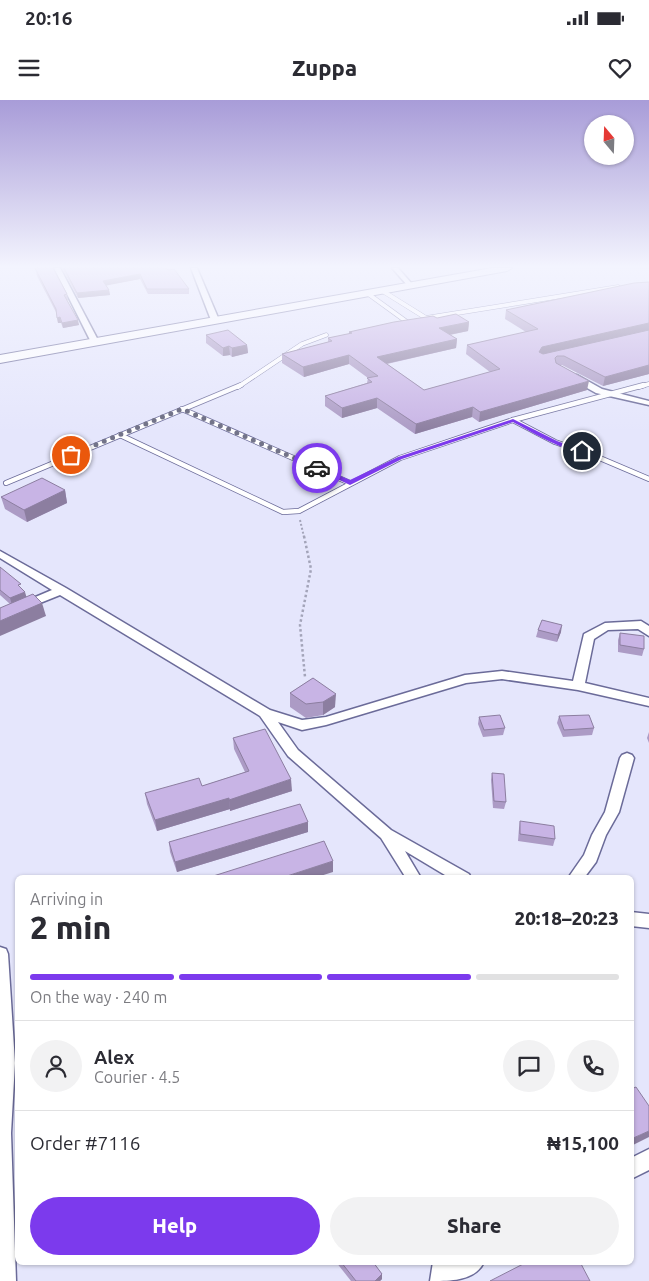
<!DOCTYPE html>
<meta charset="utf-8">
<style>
body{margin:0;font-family:Ubuntu,sans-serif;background:#f2f2f3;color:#2b2b33;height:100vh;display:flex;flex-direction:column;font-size:19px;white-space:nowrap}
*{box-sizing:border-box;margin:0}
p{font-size:16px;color:#7c7c81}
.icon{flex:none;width:28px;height:28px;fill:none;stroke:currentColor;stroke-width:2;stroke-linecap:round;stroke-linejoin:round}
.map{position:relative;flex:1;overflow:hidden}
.panel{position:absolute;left:15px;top:775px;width:619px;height:390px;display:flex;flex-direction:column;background:#fff;border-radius:8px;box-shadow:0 1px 4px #0004}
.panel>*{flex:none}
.needle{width:32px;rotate:341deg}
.buttons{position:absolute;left:584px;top:15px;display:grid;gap:10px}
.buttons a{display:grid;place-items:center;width:50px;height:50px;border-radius:50%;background:#fff;box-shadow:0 1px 4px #0004;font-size:25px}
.pin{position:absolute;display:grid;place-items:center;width:42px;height:42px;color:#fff;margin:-21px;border:2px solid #fff;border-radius:50%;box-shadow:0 1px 5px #0007}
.courier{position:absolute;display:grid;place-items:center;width:50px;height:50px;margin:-25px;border:4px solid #7c3aed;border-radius:50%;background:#fff;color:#222;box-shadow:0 1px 6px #0007}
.summary em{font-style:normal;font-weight:800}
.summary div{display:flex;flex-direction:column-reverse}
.summary{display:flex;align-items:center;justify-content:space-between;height:85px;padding:0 15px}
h1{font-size:32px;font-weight:800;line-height:38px}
.bar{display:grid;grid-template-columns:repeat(4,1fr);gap:8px 5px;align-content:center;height:60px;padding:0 15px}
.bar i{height:6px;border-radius:4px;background:#e1e1e2}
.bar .selected{background:#7c3aed}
.bar p{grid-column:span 4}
.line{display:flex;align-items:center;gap:12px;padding:0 15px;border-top:1px solid #e1e1e2}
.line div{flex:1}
.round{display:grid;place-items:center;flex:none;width:52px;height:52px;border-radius:26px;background:#f2f2f3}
.cta{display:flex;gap:10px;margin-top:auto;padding:10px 15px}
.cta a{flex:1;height:58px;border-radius:30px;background:#7c3aed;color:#fff;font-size:20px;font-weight:800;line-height:58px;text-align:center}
.cta a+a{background:#f2f2f3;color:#2b2b33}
.status{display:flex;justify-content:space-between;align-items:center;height:35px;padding:0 25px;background:#fff;direction:ltr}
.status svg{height:14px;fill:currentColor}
header{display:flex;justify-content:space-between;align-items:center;height:65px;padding:0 15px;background:#fff;font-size:22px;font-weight:800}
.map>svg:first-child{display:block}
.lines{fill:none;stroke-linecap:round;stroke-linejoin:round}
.service-far1-casing{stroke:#6b6b99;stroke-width:5}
.service-casing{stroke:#6b6b99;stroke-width:6}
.minor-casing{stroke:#6b6b99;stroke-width:3}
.primary-casing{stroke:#6b6b99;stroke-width:2}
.path-far1{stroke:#a3a4b9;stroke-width:2;stroke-dasharray:2 2;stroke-linecap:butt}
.path{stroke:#a3a4b9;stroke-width:2.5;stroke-dasharray:2.5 2.5;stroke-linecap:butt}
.service-far1{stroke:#fff;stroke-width:4}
.service{stroke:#fff;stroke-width:4.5}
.minor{fill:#fff;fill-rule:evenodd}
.primary{fill:#fff;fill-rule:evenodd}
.wall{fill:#ac9bc5}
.shaded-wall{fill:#8c7ea0}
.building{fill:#c8b4e5;stroke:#8c7ea0}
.route{fill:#7c3aed}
.done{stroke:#737489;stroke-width:5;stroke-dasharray:0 9}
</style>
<div class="status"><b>20:16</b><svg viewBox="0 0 49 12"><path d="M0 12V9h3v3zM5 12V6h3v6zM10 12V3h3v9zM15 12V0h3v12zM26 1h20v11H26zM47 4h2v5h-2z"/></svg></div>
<header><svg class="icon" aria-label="menu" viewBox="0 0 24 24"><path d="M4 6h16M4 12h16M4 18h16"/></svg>Zuppa<svg class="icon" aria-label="heart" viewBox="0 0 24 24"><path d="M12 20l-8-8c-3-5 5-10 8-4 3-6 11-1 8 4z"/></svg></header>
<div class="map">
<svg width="649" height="1181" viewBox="0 0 649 1181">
<rect width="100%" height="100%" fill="#e5e6fc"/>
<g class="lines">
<!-- service-far1 casing -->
<g class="service-far1-casing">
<g id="service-far1">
<path d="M 381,190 L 426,218 L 618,187"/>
<path d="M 367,193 L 407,222"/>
<path d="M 238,287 L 302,244 L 326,235"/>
<path d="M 639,287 L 649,284"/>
</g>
</g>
<!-- service casing -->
<g class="service-casing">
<g id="service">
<path d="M 182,309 L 350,383"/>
<path d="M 513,320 L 555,342 L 595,356 L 649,379"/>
<path d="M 120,335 L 283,412 L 299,411 L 400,358 L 513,320 L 644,285"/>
<path d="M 6,383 L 241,285"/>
</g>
</g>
<!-- minor casing -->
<g class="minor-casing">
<g id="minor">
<path d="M 54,168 L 60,168 L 99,242 L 98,244 L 91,242 Z"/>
<path d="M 191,168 L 197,168 L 219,220 L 218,222 L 211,220 Z"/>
<path d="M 392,168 L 398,168 L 412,184 L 412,186 L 408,186 Z"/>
<path d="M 571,275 L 577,275 L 602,289 L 649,301 L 649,305 L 596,293 L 571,279 Z"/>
<path d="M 0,451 L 66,488 L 270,610 L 302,620 L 326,617 L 465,575 L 502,571 L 573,581 L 584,534 L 605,523 L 641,521 L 649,526 L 649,536 L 638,529 L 608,530 L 594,539 L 585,583 L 649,598 L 649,606 L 578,590 L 502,579 L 466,583 L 326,625 L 302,630 L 278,622 L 298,650 L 391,730 L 469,774 L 471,778 L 450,778 L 405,751 L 421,778 L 406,778 L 381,738 L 288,656 L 260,616 L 60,495 L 0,519 L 0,512 L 52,490 L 0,458 Z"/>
<path d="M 627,653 L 632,655 L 634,658 L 619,712 L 606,735 L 596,762 L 584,778 L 568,778 L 584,755 L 592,735 L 605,712 L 620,658 L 622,655 Z"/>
<path d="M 631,812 L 649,814 L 649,828 L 631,826 Z"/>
<path d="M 0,847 L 6,849 L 8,854 L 15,963 L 11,1033 L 16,1181 L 0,1181 Z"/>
<path d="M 649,1049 L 649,1070 L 631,1079 L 631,1058 Z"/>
<path d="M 433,1162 L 453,1162 L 453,1164 L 484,1162 C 475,1181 451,1181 430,1181 Z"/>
</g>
</g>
<!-- primary casing -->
<g class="primary-casing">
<path id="primary" d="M 492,168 L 512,168 L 507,171 L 0,263 L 0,255 Z"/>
</g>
<!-- path-far1 -->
<path class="path-far1" d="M 300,420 L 304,437"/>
<!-- path -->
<path class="path" d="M 304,436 L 311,469 L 300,525 L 305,577"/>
<!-- service-far1 -->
<use href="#service-far1" class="service-far1"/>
<!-- service -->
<use href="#service" class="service"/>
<!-- minor -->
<use href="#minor" class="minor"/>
<!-- primary -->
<use href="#primary" class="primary"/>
</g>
<!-- wall -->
<g class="wall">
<path d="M 35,168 L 53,168 L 67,194 L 68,200 L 67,200 L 79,225 L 63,228 L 61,223 L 58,223 L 57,214 L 37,176 Z"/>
<path d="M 62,168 L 165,168 L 189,189 L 189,194 L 148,194 L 140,179 L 106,185 L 109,190 L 110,195 L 78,198 Z"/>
<path d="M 649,182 L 649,274 L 603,286 L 562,265 L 560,265 L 587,290 L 479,322 L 472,317 L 415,334 L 377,308 L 342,318 L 325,306 L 325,296 L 367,283 L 368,278 L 349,264 L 304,277 L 282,263 L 282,254 L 328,242 L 328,238 L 349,234 L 349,232 L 437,218 L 469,222 L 468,231 L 450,235 L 457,239 L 456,248 L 387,264 L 424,290 L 490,272 L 466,254 L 467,245 L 526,232 L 505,219 L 506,210 Z"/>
<path d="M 206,235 L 247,245 L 248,253 L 232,257 L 230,255 L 223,256 L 206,243 Z"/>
<path d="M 65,390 L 67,403 L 27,422 L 5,409 L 1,397 Z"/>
<path d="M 0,467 L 22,489 L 26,496 L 46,516 L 10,504 L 0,495 Z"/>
<path d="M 538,530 L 561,532 L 557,542 L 536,537 Z"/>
<path d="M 620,533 L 644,549 L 642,556 L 618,552 L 618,540 Z"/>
<path d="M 313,578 L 335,607 L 323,615 L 306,618 L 290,607 L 290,593 Z"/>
<path d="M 559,616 L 594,628 L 592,635 L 563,637 L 557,623 Z"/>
<path d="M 479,617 L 505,628 L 503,635 L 483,637 L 478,624 Z"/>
<path d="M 649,632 L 649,643 L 647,638 Z"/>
<path d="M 233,638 L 292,691 L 230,711 L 230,709 L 157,731 L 147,704 L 145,693 L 202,686 L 245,672 L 234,649 Z"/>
<path d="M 492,673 L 506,702 L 504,709 L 493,708 L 491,680 Z"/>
<path d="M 520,721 L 555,739 L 553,746 L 518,741 L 519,728 Z"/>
<path d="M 308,722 L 308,732 L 177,772 L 170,752 L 169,742 Z"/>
<path d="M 336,1162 L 373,1162 L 382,1174 L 382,1179 L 380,1181 L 351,1181 Z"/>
</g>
<!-- shaded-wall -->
<g class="shaded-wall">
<path d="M 140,174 L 140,179 L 104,186 L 103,181 Z"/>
<path d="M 109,190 L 110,195 L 78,198 L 77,193 Z"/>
<path d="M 60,217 L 61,223 L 58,223 L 57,218 Z"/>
<path d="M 78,220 L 79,225 L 63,228 L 62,223 Z"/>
<path d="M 469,222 L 468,231 L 438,237 L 439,228 Z"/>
<path d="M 649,223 L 649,231 L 538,261 L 539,252 L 542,247 Z"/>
<path d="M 457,239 L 456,248 L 376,266 L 377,257 Z"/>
<path d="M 247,245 L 248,253 L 232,257 L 232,248 Z"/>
<path d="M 229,246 L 230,255 L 223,256 L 223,248 Z"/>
<path d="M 349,255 L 349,264 L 304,277 L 303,267 Z"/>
<path d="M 649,265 L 649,274 L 603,286 L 605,277 Z"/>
<path d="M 589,281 L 587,290 L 479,322 L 480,312 Z"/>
<path d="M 377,298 L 377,308 L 342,318 L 342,308 Z"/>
<path d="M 473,307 L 472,317 L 415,334 L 416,324 Z"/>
<path d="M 65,390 L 67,403 L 27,422 L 24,410 Z"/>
<path d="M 25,492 L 27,499 L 12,505 L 10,498 Z"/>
<path d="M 42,503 L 46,516 L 0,536 L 0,521 Z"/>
<path d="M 562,525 L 561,532 L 557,542 L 558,535 Z"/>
<path d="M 336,594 L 335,607 L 323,615 L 323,602 Z"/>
<path d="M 291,679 L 292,691 L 230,711 L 229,700 Z"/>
<path d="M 229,698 L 230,709 L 157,731 L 155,720 Z"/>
<path d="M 308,722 L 308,732 L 177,772 L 175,762 Z"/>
<path d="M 333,761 L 333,772 L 314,778 L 281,778 Z"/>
<path d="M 649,1031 L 649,1037 L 631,1046 L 631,1039 Z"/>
<path d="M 382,1174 L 382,1179 L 380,1181 L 375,1181 Z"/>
</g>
<!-- building -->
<g class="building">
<path d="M 35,168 L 53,168 L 67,194 L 64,195 L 78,220 L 62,223 L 60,217 L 57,218 L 56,209 Z"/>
<path d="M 64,168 L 165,168 L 169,170 L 174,169 L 189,189 L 147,189 L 140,174 L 103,181 L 109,190 L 77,193 Z"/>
<path d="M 649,182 L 649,223 L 542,247 L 539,252 L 543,254 L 649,230 L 649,265 L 605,277 L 564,256 L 557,256 L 555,258 L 556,263 L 589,281 L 480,312 L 473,307 L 416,324 L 377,298 L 342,308 L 325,296 L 372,282 L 367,278 L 378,276 L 349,255 L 303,267 L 282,254 L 332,241 L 328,238 L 352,233 L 349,232 L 394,222 L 433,216 L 437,218 L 456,214 L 469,222 L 439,228 L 457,239 L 377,257 L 424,290 L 500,269 L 467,245 L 538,229 L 506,210 L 634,183 Z"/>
<path d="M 228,230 L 247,245 L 232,248 L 229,246 L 223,248 L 206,235 Z"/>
<path d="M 42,378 L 65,390 L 24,410 L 1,397 Z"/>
<path d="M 0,467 L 21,484 L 18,485 L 25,492 L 10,498 L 0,490 Z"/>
<path d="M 33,494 L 42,503 L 0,521 L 0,508 Z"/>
<path d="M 542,520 L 562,525 L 558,535 L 538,530 Z"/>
<path d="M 620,533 L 644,536 L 644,549 L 620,545 Z"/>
<path d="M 313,578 L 336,594 L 323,602 L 306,604 L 290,593 Z"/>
<path d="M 500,615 L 505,628 L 484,630 L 479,617 Z"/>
<path d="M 589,615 L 594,628 L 564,630 L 559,616 Z"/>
<path d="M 265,629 L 291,679 L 229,700 L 229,698 L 155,720 L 145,693 L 199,678 L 202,686 L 249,671 L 233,638 Z"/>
<path d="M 492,673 L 504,674 L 506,702 L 494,701 Z"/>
<path d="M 300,704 L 308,722 L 175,762 L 169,742 Z"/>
<path d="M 520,721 L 554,726 L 555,739 L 520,734 Z"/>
<path d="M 324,741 L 333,761 L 281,778 L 207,778 Z"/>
<path d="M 636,987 L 649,1006 L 649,1031 L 631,1039 L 631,989 Z"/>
<path d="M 341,1162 L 373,1162 L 382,1174 L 375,1181 L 356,1181 Z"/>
<path d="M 527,1162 L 580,1162 L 590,1181 L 490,1181 Z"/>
</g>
<!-- sky -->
<linearGradient id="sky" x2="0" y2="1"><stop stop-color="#a89cd8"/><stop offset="0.5" stop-color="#f3f4fe"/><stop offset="1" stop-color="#f3f4fe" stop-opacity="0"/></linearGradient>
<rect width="649" height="333" fill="url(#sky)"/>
<!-- route -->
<path class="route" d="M 513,319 L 557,341 L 585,351 C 573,357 526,329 513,322 L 402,359 L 350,385 L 314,368 L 319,367 L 350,380 L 398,357 Z"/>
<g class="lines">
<!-- done -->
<path class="done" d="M 71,355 L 182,309 L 317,368"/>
</g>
</svg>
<div class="buttons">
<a><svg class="needle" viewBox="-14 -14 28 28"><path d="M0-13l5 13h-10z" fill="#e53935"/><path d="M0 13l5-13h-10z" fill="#7c7c81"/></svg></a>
</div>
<div class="pin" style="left:71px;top:355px;background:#ea580c"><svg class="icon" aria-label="bag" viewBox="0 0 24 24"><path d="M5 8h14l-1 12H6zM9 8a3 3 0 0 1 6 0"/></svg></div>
<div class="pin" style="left:582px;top:351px;background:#1f2937"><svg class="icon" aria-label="home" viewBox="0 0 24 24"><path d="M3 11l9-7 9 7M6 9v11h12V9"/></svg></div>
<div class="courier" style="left:317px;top:368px"><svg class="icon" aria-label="car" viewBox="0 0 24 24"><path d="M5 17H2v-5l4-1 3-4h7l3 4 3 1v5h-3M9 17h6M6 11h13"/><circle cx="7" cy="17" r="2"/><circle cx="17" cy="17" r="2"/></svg></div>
<section class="panel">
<div class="summary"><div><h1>2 min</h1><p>Arriving in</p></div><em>20:18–20:23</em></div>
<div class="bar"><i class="selected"></i><i class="selected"></i><i class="selected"></i><i></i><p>On the way · 240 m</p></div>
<div class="line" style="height:90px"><a class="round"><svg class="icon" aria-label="person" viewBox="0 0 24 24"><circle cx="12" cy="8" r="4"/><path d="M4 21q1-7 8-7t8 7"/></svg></a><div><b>Alex</b><p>Courier · 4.5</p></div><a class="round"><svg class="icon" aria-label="chat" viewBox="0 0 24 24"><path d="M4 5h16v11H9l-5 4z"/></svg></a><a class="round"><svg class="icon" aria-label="phone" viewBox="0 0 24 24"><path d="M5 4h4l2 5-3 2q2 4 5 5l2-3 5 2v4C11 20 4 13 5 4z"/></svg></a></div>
<div class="line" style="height:65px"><div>Order #7116</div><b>₦15,100</b></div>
<div class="cta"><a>Help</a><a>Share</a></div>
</section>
</div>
